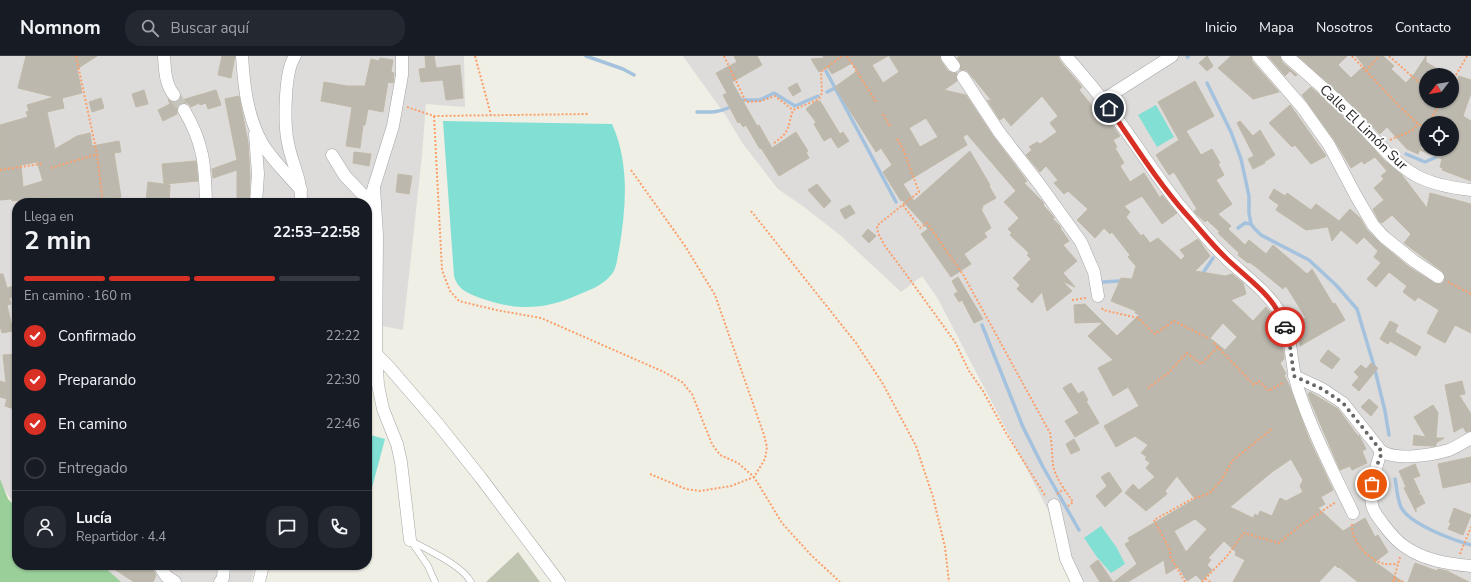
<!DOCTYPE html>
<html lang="es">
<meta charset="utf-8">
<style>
body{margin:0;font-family:"Nunito Sans",sans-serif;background:#242831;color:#f1f3f6;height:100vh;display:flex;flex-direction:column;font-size:15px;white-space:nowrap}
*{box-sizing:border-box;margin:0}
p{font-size:13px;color:#9ea1a6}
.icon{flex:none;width:22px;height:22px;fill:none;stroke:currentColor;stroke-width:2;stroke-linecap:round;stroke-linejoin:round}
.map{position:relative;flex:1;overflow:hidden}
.details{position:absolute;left:12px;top:142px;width:360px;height:372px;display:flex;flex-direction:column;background:#171b24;border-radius:16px;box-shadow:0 1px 3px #0004}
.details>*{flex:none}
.needle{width:26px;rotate:239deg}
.tools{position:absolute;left:1419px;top:12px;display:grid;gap:8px}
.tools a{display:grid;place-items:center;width:40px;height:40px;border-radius:50%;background:#171b24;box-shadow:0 1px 3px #0004;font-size:20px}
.pin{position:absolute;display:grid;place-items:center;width:34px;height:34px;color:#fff;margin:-17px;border:2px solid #fff;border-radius:50%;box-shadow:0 1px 4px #0007}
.courier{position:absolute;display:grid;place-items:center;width:40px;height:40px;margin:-20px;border:3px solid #d93025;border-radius:50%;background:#fff;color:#222;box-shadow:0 1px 5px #0007}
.overview em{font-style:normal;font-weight:700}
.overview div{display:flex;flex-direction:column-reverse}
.overview{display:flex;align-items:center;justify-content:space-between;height:68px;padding:0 12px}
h1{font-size:26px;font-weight:700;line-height:30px}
.bar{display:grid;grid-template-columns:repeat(4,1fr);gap:6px 4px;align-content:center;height:48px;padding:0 12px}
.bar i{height:5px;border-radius:3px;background:#363941}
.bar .on{background:#d93025}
.bar p{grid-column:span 4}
.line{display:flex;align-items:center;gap:10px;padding:0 12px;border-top:1px solid #363941}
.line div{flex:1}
.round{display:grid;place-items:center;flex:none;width:42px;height:42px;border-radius:16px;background:#242831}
ol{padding:0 12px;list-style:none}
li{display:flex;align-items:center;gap:12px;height:44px}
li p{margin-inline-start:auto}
li .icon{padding:4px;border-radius:50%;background:#d93025;color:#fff;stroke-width:4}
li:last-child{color:#9ea1a6}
li i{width:22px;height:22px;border:2px solid #363941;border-radius:50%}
header{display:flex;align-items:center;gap:24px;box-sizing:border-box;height:56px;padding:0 20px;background:#171b24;border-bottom:1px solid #363941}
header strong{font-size:19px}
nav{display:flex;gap:22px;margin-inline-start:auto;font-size:14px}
.search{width:280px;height:36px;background:#242831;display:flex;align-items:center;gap:10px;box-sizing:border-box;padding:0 14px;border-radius:16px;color:#9ea1a6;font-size:15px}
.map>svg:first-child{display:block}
.residential{fill:#dddcdb;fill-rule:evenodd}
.construction{fill:#bfc4b0}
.forest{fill:#9acf99}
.pitch{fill:#82dfd4}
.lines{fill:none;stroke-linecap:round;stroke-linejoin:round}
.stream{stroke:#a4c2dd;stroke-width:3.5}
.building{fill:#bcb8ae;stroke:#c1b9a7;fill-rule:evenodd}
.street-tunnel{stroke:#c5c5bd;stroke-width:12;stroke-dasharray:12 6;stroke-linecap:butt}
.lane-casing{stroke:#a5a5a5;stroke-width:7}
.street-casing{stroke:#a5a5a5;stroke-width:13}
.path{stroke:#fb9f6a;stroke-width:2;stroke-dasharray:2 2;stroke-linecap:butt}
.lane{stroke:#fff;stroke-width:6}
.street{stroke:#fff;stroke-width:12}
.done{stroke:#676764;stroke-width:4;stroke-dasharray:0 7.2}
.route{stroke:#d93025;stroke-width:5}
.labels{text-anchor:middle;stroke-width:4;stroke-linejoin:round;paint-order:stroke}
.street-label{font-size:14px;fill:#1e1e1e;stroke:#fff}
</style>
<header>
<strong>Nomnom</strong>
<div class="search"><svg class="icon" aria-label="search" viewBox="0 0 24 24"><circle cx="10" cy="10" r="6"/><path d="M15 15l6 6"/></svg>Buscar aquí</div>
<nav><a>Inicio</a><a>Mapa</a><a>Nosotros</a><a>Contacto</a></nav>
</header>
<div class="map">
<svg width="1471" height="526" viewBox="0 0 1471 526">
<rect width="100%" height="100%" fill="#efefe5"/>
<!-- residential -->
<g class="residential">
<path d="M 0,0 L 464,0 L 465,51 L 426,48 L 422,99 L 403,274 L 367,267 L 367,147 L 17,147 L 17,452 L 0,427 Z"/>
<path d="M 683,0 L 1471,0 L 1471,526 L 1073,526 L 1067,515 L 1053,476 L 1048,454 L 938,243 L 922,220 L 901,236 L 840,179 L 804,151 L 778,133 L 743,88 L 726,60 ZM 1426,19 L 1452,19 L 1452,45 L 1426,45 ZM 1426,67 L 1452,67 L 1452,93 L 1426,93 Z"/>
<path d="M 76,509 L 255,509 L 251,526 L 99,526 Z"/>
</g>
<!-- construction -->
<path class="construction" d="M 518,496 L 540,526 L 486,526 Z"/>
<!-- forest -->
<path class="forest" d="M 0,423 L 8,443 L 17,452 L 17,509 L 102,509 L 121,526 L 0,526 Z"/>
<!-- pitch -->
<g class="pitch">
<path d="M 1156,49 L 1174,81 L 1157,91 L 1138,59 Z"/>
<path d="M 443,65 L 612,68 C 630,108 626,152 619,194 C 617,202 617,213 611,219 C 603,229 592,233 580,238 C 545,254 517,255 480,242 C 468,237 458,234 454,220 Z"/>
<path d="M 367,378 L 385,383 L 370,439 L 367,438 Z"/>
<path d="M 1101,470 L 1117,492 L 1125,508 L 1111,517 L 1097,501 L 1084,482 Z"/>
</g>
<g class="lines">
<!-- stream -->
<g class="stream">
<path d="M 586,0 L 623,13 L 634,19"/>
<path d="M 1187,0 L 1188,1"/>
<path d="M 826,15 L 896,146"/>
<path d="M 1207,27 L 1231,76 L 1241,103 L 1249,140 L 1249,157 L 1251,168 L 1254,172 L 1261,179 L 1309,204 L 1336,229 L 1357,253 L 1374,310 L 1385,355 L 1389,379"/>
<path d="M 827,36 L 835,32"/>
<path d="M 743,44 L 760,44 L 774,37 L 795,50 L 818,40"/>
<path d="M 697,56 C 708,56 717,57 728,52"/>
<path d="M 1406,98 L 1425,106 L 1441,99"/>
<path d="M 1238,172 L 1245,167 L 1251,168"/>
<path d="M 1201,220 L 1213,202"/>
<path d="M 1103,226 L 1119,225"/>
<path d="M 982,269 L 1023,371 L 1043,411 L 1079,474"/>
<path d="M 1395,423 C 1397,432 1397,442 1401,451 C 1409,468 1453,484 1471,489"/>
</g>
</g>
<!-- building -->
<g class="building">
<path d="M 26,0 L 97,0 L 77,13 L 82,37 L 62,42 L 64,52 L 47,56 L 55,93 L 77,80 L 90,77 L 92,90 L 119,85 L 121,96 L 114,97 L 121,141 L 99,144 L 99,147 L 50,147 L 49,141 L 12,145 L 12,143 L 0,144 L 0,69 L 28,61 L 26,56 L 29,55 L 27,49 L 54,41 L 18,32 ZM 37,106 L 43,125 L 23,131 L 21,109 Z"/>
<path d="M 222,0 L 235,0 L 231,22 L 218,19 Z"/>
<path d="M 425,0 L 434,0 L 436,11 L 437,12 L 460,9 L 463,42 L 446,44 L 443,24 L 421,26 L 419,13 L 426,12 Z"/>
<path d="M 734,0 L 757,0 L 762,9 L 732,26 L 757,70 L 759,69 L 772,92 L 796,76 L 808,95 L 806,96 L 809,102 L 779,120 L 761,92 L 760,93 L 746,69 L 743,71 L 740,66 L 738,67 L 723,39 L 727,37 L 716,17 L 737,6 Z"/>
<path d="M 823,0 L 888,0 L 872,9 L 883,27 L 899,16 L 889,0 L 940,0 L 941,5 L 948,15 L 952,17 L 957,17 L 956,21 L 957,25 L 944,34 L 966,39 L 993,80 L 1027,125 L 1024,127 L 1043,146 L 1044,148 L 1043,149 L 1054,161 L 1053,163 L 1061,171 L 1060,172 L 1069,185 L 1063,189 L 1077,205 L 1063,217 L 1075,231 L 1062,225 L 1072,235 L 1047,255 L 1042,236 L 1032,247 L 1017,233 L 1020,229 L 1013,222 L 1031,203 L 1027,199 L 1029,197 L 1010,179 L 1012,177 L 1008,173 L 1019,162 L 1004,146 L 1016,135 L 967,78 L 963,81 L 967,89 L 903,128 L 914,145 L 970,95 L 990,129 L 989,130 L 996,142 L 982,150 L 983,152 L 981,153 L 991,172 L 984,177 L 987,181 L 964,198 L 971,208 L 951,221 L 921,178 L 928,173 L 902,144 L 901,145 L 883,116 L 892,109 L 881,92 L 876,96 L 835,31 L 857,15 L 852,7 L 832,18 L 827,11 L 819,16 L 811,3 L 824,2 ZM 926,62 L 938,81 L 920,91 L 909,72 Z"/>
<path d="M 960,0 L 1058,0 L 1060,5 L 1082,31 L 1079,34 L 1094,52 L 1098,50 L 1120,80 L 1113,84 L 1117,91 L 1115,92 L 1124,107 L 1120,110 L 1130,126 L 1144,117 L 1160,142 L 1162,139 L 1177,157 L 1162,168 L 1142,140 L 1124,150 L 1130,156 L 1126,161 L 1141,180 L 1143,178 L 1150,187 L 1158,182 L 1181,204 L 1185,200 L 1180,194 L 1198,183 L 1210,200 L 1195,215 L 1225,220 L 1232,218 L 1243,227 L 1246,238 L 1231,244 L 1253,265 L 1266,251 L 1273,260 L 1267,266 L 1280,278 L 1284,299 L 1284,303 L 1280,307 L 1286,318 L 1284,319 L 1289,329 L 1309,383 L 1333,434 L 1321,441 L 1325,448 L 1318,452 L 1343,475 L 1365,462 L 1375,481 L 1378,479 L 1388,496 L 1375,506 L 1403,526 L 1358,526 L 1339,511 L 1338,512 L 1335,509 L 1319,526 L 1233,526 L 1245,504 L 1235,499 L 1236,496 L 1224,485 L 1208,502 L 1211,504 L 1207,509 L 1212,514 L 1202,525 L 1196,519 L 1187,525 L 1178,511 L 1166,518 L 1164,504 L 1128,526 L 1114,526 L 1137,508 L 1125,488 L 1130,485 L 1128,482 L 1195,443 L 1177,420 L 1165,435 L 1167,438 L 1146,455 L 1125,437 L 1133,428 L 1139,434 L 1155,421 L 1146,412 L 1150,407 L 1145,403 L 1147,401 L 1141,397 L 1148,389 L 1135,380 L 1116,391 L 1104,370 L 1139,350 L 1128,331 L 1113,340 L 1098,312 L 1113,304 L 1088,280 L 1103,266 L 1075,267 L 1074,249 L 1085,248 L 1117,280 L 1139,259 L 1135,257 L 1136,255 L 1111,245 L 1121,222 L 1132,223 L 1136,210 L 1128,201 L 1130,199 L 1112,176 L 1110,178 L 1104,172 L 1095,182 L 1077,164 L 1088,153 L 1068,135 L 1064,138 L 1054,127 L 1058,124 L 1046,110 L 1040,116 L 1026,99 L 1032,94 L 1029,91 L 1037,86 L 1040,88 L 1057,76 L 1050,67 L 1058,60 L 1042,40 L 1011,70 L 1004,61 L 1000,64 L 987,44 L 992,45 L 969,17 L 966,14 L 960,14 L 961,9 L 957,2 ZM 1223,267 L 1237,281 L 1225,294 L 1210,282 ZM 1291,403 L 1303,424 L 1300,430 L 1303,436 L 1286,445 L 1280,442 L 1272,460 L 1260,455 L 1258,460 L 1255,458 L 1253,462 L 1230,451 L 1272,416 ZM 1195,463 L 1207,473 L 1186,496 L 1174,475 Z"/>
<path d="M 1207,0 L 1213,10 L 1207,15 L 1199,7 Z"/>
<path d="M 1231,0 L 1251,0 L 1252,5 L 1279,36 L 1253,43 L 1218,12 Z"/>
<path d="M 1268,0 L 1280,0 L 1282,6 L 1297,19 L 1295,20 L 1290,15 L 1285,20 Z"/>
<path d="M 1298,0 L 1347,0 L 1338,9 L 1351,22 L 1364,10 L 1356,0 L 1383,0 L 1394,10 L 1391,13 L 1406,27 L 1415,17 L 1426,0 L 1426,6 L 1447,19 L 1426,19 L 1426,45 L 1452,45 L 1452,22 L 1457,25 L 1459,20 L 1471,24 L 1471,37 L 1463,60 L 1471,65 L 1471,125 L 1442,114 L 1443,112 L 1440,111 L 1442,103 L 1420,94 L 1418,98 L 1407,93 L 1387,71 L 1380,78 L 1350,47 ZM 1426,67 L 1452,67 L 1452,93 L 1420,93 L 1426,83 Z"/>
<path d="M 380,2 L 393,4 L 391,16 L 394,17 L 393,27 L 388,26 L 383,56 L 368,53 L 365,69 L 363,69 L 360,92 L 346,90 L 352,51 L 321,45 L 324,26 L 347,30 L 365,30 L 371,3 L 379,5 Z"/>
<path d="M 1195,25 L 1214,60 L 1186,75 L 1201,99 L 1212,93 L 1220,107 L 1218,108 L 1224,119 L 1216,124 L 1232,148 L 1218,158 L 1231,170 L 1228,173 L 1245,189 L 1249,184 L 1266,198 L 1273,189 L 1307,218 L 1312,213 L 1333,248 L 1335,247 L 1345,264 L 1300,290 L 1300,278 L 1306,275 L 1300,265 L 1306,262 L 1286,230 L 1283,233 L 1256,211 L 1249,206 L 1248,207 L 1238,199 L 1239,197 L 1218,177 L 1220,176 L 1207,164 L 1205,166 L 1196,158 L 1194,155 L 1197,153 L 1174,116 L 1169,119 L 1156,99 L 1179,84 L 1158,46 Z"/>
<path d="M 797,27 L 801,35 L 793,40 L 788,32 Z"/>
<path d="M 1311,31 L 1348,65 L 1385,105 L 1401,118 L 1427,152 L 1430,137 L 1471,148 L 1471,277 L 1455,269 L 1445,287 L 1427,277 L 1439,254 L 1418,241 L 1415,245 L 1403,236 L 1407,230 L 1389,216 L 1376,231 L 1367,223 L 1381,207 L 1374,201 L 1378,195 L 1364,181 L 1357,188 L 1341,174 L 1332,185 L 1328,171 L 1306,174 L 1276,154 L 1279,149 L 1269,142 L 1274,133 L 1285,140 L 1287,137 L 1311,154 L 1316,148 L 1339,165 L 1350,153 L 1360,162 L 1367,174 L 1379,186 L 1409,211 L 1434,227 L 1441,228 L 1444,225 L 1445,221 L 1442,215 L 1404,187 L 1411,178 L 1392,159 L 1382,167 L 1379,165 L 1373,153 L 1384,144 L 1374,132 L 1384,123 L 1381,120 L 1387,115 L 1375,101 L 1364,108 L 1362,105 L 1351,112 L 1335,85 L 1302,39 Z"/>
<path d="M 144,34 L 148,48 L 136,51 L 132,38 Z"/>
<path d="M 216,34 L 221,49 L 208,53 L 206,47 L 200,49 L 199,47 L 191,51 L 188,47 L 181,47 L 177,50 L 177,58 L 163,65 L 158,54 L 170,48 L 168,43 L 171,46 L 175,46 L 181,42 L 182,44 Z"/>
<path d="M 239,40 L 248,86 L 250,122 L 249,147 L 237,147 L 237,114 L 213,122 L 212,113 L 237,104 L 225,43 Z"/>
<path d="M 101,42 L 104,52 L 92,56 L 89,46 Z"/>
<path d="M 816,45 L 820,45 L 840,78 L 843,76 L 849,85 L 838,92 L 831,81 L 824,85 L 814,68 L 816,66 L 806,53 Z"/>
<path d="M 1290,49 L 1326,100 L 1311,108 L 1295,89 L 1292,91 L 1269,67 Z"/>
<path d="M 1240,65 L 1253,80 L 1260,74 L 1275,99 L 1264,106 L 1265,107 L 1253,113 L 1248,103 L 1254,100 L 1237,67 Z"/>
<path d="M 354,96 L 371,98 L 369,110 L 353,107 Z"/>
<path d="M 196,105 L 198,125 L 164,128 L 162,108 Z"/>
<path d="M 398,118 L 412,120 L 409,138 L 396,136 Z"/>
<path d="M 148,126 L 170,129 L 169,147 L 146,145 Z"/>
<path d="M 817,128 L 831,145 L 824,152 L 808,134 Z"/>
<path d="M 850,149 L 855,157 L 845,163 L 840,154 Z"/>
<path d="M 868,173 L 876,180 L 869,187 L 862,180 Z"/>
<path d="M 0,218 L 3,218 L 7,232 L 17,229 L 17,240 L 9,242 L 11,248 L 7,249 L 13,275 L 2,277 L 0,270 Z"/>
<path d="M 958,221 L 983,263 L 974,267 L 962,244 L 959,246 L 954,238 L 958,236 L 952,225 Z"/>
<path d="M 1390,265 L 1398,269 L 1395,276 L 1421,291 L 1416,300 L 1390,285 L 1388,288 L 1380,283 Z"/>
<path d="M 1328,294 L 1340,303 L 1332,313 L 1320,305 Z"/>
<path d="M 17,298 L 17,354 L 5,350 L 7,343 L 0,341 L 0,325 L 6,327 L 3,299 Z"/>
<path d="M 1371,307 L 1378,312 L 1359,335 L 1352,329 L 1359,321 L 1354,316 L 1361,309 L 1366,313 Z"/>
<path d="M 1462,325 L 1465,338 L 1459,339 L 1471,358 L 1471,375 L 1466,376 L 1463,371 L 1454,376 L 1445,329 Z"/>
<path d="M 1071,327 L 1078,338 L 1083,335 L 1088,344 L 1086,345 L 1099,367 L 1075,381 L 1065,365 L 1079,357 L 1063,332 Z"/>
<path d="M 1310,336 L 1338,353 L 1358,380 L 1359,379 L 1366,393 L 1362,395 L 1367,407 L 1352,414 L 1350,410 L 1340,414 L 1311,346 L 1308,338 Z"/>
<path d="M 1369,343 L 1378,351 L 1371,360 L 1361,351 Z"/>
<path d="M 1433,349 L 1438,357 L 1436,382 L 1444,382 L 1436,387 L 1436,390 L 1432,390 L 1413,389 L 1414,379 L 1426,381 L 1414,361 Z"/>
<path d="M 1074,383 L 1080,394 L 1071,398 L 1066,388 Z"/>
<path d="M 1471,401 L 1471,426 L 1443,432 L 1438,408 Z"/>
<path d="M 1415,408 L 1420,420 L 1413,422 L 1420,437 L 1415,438 L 1421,439 L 1425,447 L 1416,452 L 1416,456 L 1404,432 L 1406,431 L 1399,415 Z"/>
<path d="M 1109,416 L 1122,435 L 1105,451 L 1096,440 L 1107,430 L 1101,421 Z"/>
<path d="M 1454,452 L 1471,459 L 1463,479 L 1448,473 L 1451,467 L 1449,466 Z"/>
<path d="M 1098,504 L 1113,526 L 1100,526 L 1090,510 Z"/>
<path d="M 1415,507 L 1437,515 L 1438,513 L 1447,515 L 1469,526 L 1408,526 Z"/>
<path d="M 108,509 L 144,509 L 152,512 L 156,519 L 153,526 L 134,526 Z"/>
</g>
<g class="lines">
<!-- street-tunnel -->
<path class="street-tunnel" d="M 174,39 L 184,54"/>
<!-- lane casing -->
<g class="lane-casing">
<g id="lane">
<path d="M 410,484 C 427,494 462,509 471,526"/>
<path d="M 411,485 L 428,510 L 435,526"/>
</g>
</g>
<!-- street casing -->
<g class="street-casing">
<g id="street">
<path d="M 164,0 C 165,14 165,28 174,39"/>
<path d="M 242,0 C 244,30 247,60 262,87 C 272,104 288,119 301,134"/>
<path d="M 295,0 C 284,15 284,69 288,87 C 292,109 302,123 301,147"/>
<path d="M 1066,0 C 1080,16 1095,33 1108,51 C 1135,85 1157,123 1185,156 C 1198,172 1212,189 1227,203 C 1245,220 1267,235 1280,257 C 1293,280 1290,308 1298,333 C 1312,375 1333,416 1353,457"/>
<path d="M 1258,0 L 1302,51 L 1329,89 L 1356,140 L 1373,169 L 1384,181 L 1414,205 L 1438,221"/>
<path d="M 1287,0 C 1310,20 1332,39 1353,60 C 1372,80 1391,105 1415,119 C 1431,128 1453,132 1471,134"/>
<path d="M 947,1 L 954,10"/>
<path d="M 963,21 L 999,76 L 1040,129 L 1081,186 L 1094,216 L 1098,240"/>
<path d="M 1103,44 L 1172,0"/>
<path d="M 184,54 C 204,88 205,109 206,147"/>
<path d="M 255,78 L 258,118 L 256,147"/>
<path d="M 332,99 L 345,120 L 369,145"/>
<path d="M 374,131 L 377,180 L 376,298 L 378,329 L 383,353 L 397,388 L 401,406 L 410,484"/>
<path d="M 372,137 L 393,70 L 402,19 L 402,0"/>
<path d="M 367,294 L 376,298 L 388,310 L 438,368 L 481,422 L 559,526"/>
<path d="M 1294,320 L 1322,333 L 1343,347 L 1381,395 C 1397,405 1432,399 1449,394 C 1457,391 1464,386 1471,382"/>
<path d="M 1381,395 C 1376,413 1369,431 1372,449 C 1373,456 1379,462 1383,468 C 1389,476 1395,484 1404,490 C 1423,504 1448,508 1471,510"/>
<path d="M 1054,449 L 1066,503 L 1077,526"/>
<path d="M 159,509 L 166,520 L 175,526"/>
<path d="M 220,526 L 223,522 L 224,509"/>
<path d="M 259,526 L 263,509"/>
</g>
</g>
<!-- path -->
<g class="path">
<path d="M 76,0 L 97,98 L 103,147"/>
<path d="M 475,0 L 491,59"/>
<path d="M 724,0 L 746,46 L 761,45 L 775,40 L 793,54"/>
<path d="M 847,0 L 876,46"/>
<path d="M 1352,0 L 1399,50 L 1418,68 L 1426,72"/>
<path d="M 1389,0 L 1415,23 L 1426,30"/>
<path d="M 1366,15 L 1379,0"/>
<path d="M 1452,26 L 1467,0"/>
<path d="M 407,51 L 434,60 L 589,58"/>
<path d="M 883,58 L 890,70"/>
<path d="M 434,60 L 442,214 L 450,235 L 459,245 L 496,254 L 541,262 L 664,316 L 682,326 L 692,338 L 712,388 L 720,399 L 738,407 L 754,421 L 782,467 L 811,499 L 840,526"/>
<path d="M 1429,67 L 1441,45"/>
<path d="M 897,83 L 903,93 L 919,136 L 880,167 L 877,170 L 878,177 L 885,190 L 908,221 L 955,286 L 969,315 L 983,335 L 1006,377 L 1046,441"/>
<path d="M 1390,84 C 1401,78 1411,78 1418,68"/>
<path d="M 774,87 C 791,75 787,72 793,54 L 819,43 L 822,37 L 821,16 L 842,0"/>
<path d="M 51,112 L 97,98"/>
<path d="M 0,114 L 40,108 L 43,109"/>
<path d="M 631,114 L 685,190 L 715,239 L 764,379 L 767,391 L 765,403 L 754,421 L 731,430 L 700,435 L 686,433 L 650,418"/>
<path d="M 903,149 L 920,172 L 927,167 L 964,220 L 1050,377 C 1052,388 1052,399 1053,409 C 1055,422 1066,435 1073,446 L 1067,451"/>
<path d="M 751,155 L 856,287 L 883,328 L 916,390 L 933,441 L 945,491 L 949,526"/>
<path d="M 1448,226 L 1471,238"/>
<path d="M 1072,244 L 1086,242"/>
<path d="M 1102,252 L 1103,254 L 1138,262 L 1155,278 L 1174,265 L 1208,282"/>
<path d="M 1214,287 L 1254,329 L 1259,325 L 1269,335 L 1284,326"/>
<path d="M 1148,332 L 1168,317 L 1187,297 L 1201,308 L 1218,291"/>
<path d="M 1057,438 L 1064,433"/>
<path d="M 1352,468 C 1351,485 1366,501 1381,507 C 1387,509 1392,508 1398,508"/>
<path d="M 1460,498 L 1471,471"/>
<path d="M 1205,523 L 1211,526"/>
<path d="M 1394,523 L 1404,526"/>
<path d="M 1185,526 L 1170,500 L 1170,494 L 1154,464 L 1192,443 L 1205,439 L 1211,436 L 1222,423 L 1233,404 L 1272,373"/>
<path d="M 1202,526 L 1227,500 L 1244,477 L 1279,487 L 1301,469 L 1336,446"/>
<path d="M 1393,526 L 1400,501"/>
</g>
<!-- lane -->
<use href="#lane" class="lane"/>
<!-- street -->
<use href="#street" class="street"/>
</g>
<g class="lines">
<!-- done -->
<path class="done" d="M 1285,271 L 1290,290 L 1294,320 L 1322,333 L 1343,347 L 1382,396 L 1373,420 L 1372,428"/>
<!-- route -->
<path class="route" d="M 1109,52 C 1134,88 1157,125 1186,158 C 1200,173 1212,189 1227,203 C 1251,226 1274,239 1285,271"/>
</g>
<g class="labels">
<!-- street labels -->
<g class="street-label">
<text transform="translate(1364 71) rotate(44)" y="5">Calle El Limón Sur</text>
</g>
</g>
</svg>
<div class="tools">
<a><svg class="needle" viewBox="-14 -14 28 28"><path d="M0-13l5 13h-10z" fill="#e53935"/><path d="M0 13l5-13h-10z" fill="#9ea1a6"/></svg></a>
<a><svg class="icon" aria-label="locate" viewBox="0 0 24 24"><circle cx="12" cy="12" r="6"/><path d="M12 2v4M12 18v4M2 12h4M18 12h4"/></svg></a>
</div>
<div class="pin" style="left:1372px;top:428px;background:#ea580c"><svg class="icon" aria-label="bag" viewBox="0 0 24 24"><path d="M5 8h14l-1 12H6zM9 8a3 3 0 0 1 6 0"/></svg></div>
<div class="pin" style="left:1109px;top:52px;background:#1f2937"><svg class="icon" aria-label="home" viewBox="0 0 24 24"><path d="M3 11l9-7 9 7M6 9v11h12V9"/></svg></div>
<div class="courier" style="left:1285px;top:271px"><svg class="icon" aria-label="car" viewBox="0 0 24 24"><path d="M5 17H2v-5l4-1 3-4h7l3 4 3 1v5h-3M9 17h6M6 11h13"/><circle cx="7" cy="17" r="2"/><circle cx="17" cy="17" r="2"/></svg></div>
<section class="details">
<div class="overview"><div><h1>2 min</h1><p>Llega en</p></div><em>22:53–22:58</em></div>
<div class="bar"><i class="on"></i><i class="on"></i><i class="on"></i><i></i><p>En camino · 160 m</p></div>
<ol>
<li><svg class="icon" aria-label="check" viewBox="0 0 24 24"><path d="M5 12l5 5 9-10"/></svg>Confirmado<p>22:22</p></li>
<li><svg class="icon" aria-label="check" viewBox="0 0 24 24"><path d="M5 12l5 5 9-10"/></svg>Preparando<p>22:30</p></li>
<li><svg class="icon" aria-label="check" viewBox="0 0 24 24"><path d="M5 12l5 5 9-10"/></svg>En camino<p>22:46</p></li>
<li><i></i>Entregado</li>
</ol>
<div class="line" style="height:72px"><a class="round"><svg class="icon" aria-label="person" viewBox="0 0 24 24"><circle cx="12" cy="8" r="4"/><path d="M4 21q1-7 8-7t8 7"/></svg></a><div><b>Lucía</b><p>Repartidor · 4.4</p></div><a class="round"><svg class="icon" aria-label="chat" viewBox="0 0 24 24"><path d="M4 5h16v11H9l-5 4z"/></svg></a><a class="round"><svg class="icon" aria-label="phone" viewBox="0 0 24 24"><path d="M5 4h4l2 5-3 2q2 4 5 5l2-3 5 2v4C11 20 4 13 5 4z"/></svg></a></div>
</section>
</div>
